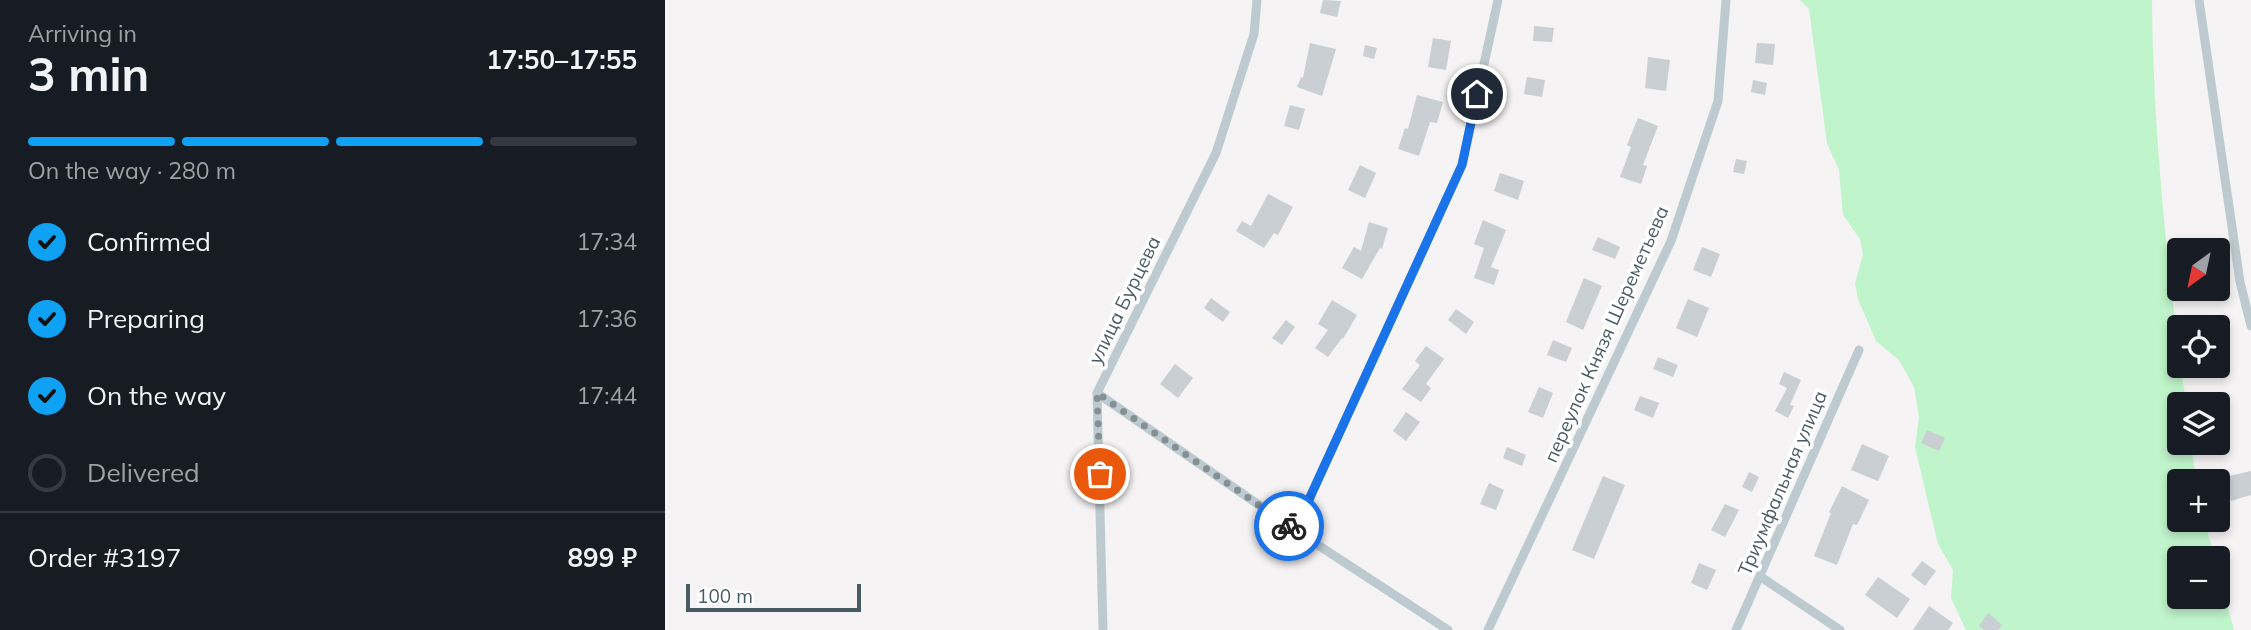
<!DOCTYPE html>
<meta charset="utf-8">
<style>
body{margin:0;font-family:Mulish,sans-serif;background:#242831;color:#f1f3f6;height:100vh;display:flex;flex-direction:column;font-size:26px;white-space:nowrap}
*{box-sizing:border-box;margin:0}
p{font-size:23px;color:#9ea1a6}
.icon{flex:none;width:38px;height:38px;fill:none;stroke:currentColor;stroke-width:2;stroke-linecap:round;stroke-linejoin:round}
.map{position:relative;flex:1;overflow:hidden}
.details{display:flex;flex-direction:column;background:#171b24;width:665px}
.details>*{flex:none}
.needle{width:46px;rotate:213deg}
.controls{position:absolute;left:1502px;top:238px;display:grid;gap:14px}
.controls a{display:grid;place-items:center;width:63px;height:63px;border-radius:7px;background:#171b24;box-shadow:0 4px 10px #0003;font-size:35px}
.scale{position:absolute;left:21px;bottom:18px;width:175px;box-sizing:border-box;padding-left:7px;border:4px solid #495b62;border-top:0;font-size:19px;line-height:24px;white-space:nowrap;color:#495b62;-webkit-text-stroke:5px #fff;paint-order:stroke}
.pin{position:absolute;display:grid;place-items:center;width:60px;height:60px;color:#fff;margin:-30px;border:4px solid #fff;border-radius:50%;box-shadow:0 2px 7px #0007}
.courier{position:absolute;display:grid;place-items:center;width:70px;height:70px;margin:-35px;border:5px solid #1a73e8;border-radius:50%;background:#fff;color:#222;box-shadow:0 2px 9px #0007}
.head em{font-style:normal;font-weight:700}
.head div{display:flex;flex-direction:column-reverse}
.head{display:flex;align-items:center;justify-content:space-between;height:119px;padding:0 28px}
h1{font-size:46px;font-weight:700;line-height:52px}
.bar{display:grid;grid-template-columns:repeat(4,1fr);gap:10px 7px;align-content:center;height:84px;padding:0 28px}
.bar i{height:9px;border-radius:5px;background:#363941}
.bar .on{background:#0ea1f4}
.bar p{grid-column:span 4}
.line{display:flex;align-items:center;gap:18px;padding:0 28px;border-top:2px solid #363941}
.line div{flex:1}
ol{padding:0 28px;list-style:none}
li{display:flex;align-items:center;gap:21px;height:77px}
li p{margin-inline-start:auto}
li .icon{padding:7px;border-radius:50%;background:#0ea1f4;color:#111;stroke-width:4}
li:last-child{color:#9ea1a6}
li i{width:38px;height:38px;border:4px solid #363941;border-radius:50%}
main{display:flex;flex:1;min-height:0}
.map>svg:first-child{display:block}
.green{fill:#c0f4ca}
.building{fill:#c9cfd2}
.lines{fill:none;stroke-linecap:round;stroke-linejoin:round}
.minor{stroke:#bdcbd0;stroke-width:9}
.done{stroke:#859095;stroke-width:7;stroke-dasharray:0 12.6}
.route{stroke:#1a73e8;stroke-width:9}
.labels{text-anchor:middle;stroke-width:7;stroke-linejoin:round;paint-order:stroke}
.street-label{font-size:19px;fill:#495b62;stroke:#fff}
</style>
<main>
<section class="details">
<div class="head"><div><h1>3 min</h1><p>Arriving in</p></div><em>17:50–17:55</em></div>
<div class="bar"><i class="on"></i><i class="on"></i><i class="on"></i><i></i><p>On the way · 280 m</p></div>
<ol>
<li><svg class="icon" aria-label="check" viewBox="0 0 24 24"><path d="M5 12l5 5 9-10"/></svg>Confirmed<p>17:34</p></li>
<li><svg class="icon" aria-label="check" viewBox="0 0 24 24"><path d="M5 12l5 5 9-10"/></svg>Preparing<p>17:36</p></li>
<li><svg class="icon" aria-label="check" viewBox="0 0 24 24"><path d="M5 12l5 5 9-10"/></svg>On the way<p>17:44</p></li>
<li><i></i>Delivered</li>
</ol>
<div class="line" style="height:91px"><div>Order #3197</div><b>899 ₽</b></div>
</section>
<div class="map">
<svg width="1586" height="630" viewBox="0 0 1586 630">
<rect width="100%" height="100%" fill="#f5f3f3"/>
<!-- green -->
<path class="green" d="M 1135,0 L 1487,0 C 1488,135 1503,273 1521,404 L 1514,404 L 1514,443 L 1526,443 L 1531,481 L 1514,481 L 1514,520 L 1539,520 L 1550,558 L 1514,558 L 1514,597 L 1552,597 L 1552,567 L 1569,630 L 1301,630 L 1286,598 L 1288,570 L 1273,544 L 1250,447 L 1254,417 L 1249,387 L 1234,360 L 1211,341 L 1193,299 L 1190,283 L 1198,255 L 1195,239 L 1178,215 L 1174,170 L 1162,143 L 1144,9 Z"/>
<!-- building -->
<g class="building">
<path d="M 658,0 L 676,1 L 672,17 L 655,13 Z"/>
<path d="M 869,26 L 889,28 L 887,42 L 868,41 Z"/>
<path d="M 768,38 L 786,41 L 781,70 L 763,67 Z"/>
<path d="M 645,43 L 671,49 L 657,96 L 632,87 L 636,77 L 638,78 Z"/>
<path d="M 1092,43 L 1110,44 L 1108,65 L 1090,63 Z"/>
<path d="M 700,45 L 712,48 L 709,59 L 698,56 Z"/>
<path d="M 983,57 L 1005,60 L 1001,91 L 980,88 Z"/>
<path d="M 862,77 L 880,80 L 877,97 L 859,94 Z"/>
<path d="M 1088,80 L 1102,83 L 1100,95 L 1086,92 Z"/>
<path d="M 752,95 L 778,102 L 772,123 L 765,122 L 754,156 L 733,149 L 740,128 L 743,129 Z"/>
<path d="M 625,105 L 640,109 L 634,130 L 619,126 Z"/>
<path d="M 973,118 L 993,126 L 978,165 L 982,166 L 976,184 L 955,177 L 966,147 L 962,145 Z"/>
<path d="M 1071,159 L 1082,161 L 1079,174 L 1068,172 Z"/>
<path d="M 695,165 L 711,173 L 700,198 L 683,190 Z"/>
<path d="M 835,173 L 859,181 L 853,200 L 829,191 Z"/>
<path d="M 603,194 L 628,207 L 613,235 L 609,233 L 599,248 L 571,231 L 577,221 L 586,226 Z"/>
<path d="M 818,220 L 841,230 L 826,267 L 834,270 L 829,285 L 809,278 L 819,248 L 809,244 Z"/>
<path d="M 704,222 L 723,228 L 717,249 L 715,248 L 697,279 L 677,268 L 689,247 L 696,251 Z"/>
<path d="M 933,237 L 955,247 L 950,259 L 927,250 Z"/>
<path d="M 1037,247 L 1055,254 L 1046,277 L 1028,270 Z"/>
<path d="M 919,278 L 937,286 L 918,330 L 901,322 Z"/>
<path d="M 546,298 L 565,312 L 558,322 L 539,308 Z"/>
<path d="M 1023,299 L 1044,308 L 1032,337 L 1011,328 Z"/>
<path d="M 667,300 L 692,315 L 678,339 L 677,338 L 663,357 L 650,348 L 663,330 L 653,324 Z"/>
<path d="M 791,309 L 809,322 L 801,334 L 783,320 Z"/>
<path d="M 621,320 L 630,327 L 617,345 L 607,338 Z"/>
<path d="M 888,340 L 907,348 L 901,362 L 882,355 Z"/>
<path d="M 761,346 L 779,359 L 761,384 L 766,388 L 756,402 L 737,389 L 755,365 L 750,361 Z"/>
<path d="M 993,357 L 1013,365 L 1008,377 L 988,369 Z"/>
<path d="M 510,364 L 528,378 L 513,398 L 495,384 Z"/>
<path d="M 1119,372 L 1136,380 L 1125,405 L 1129,406 L 1123,418 L 1110,411 L 1122,388 L 1114,384 Z"/>
<path d="M 874,387 L 888,393 L 878,418 L 863,412 Z"/>
<path d="M 975,396 L 994,403 L 988,418 L 969,410 Z"/>
<path d="M 741,412 L 755,422 L 741,441 L 728,431 Z"/>
<path d="M 1262,430 L 1280,438 L 1274,451 L 1256,443 Z"/>
<path d="M 1197,444 L 1224,456 L 1213,481 L 1186,470 Z"/>
<path d="M 842,447 L 861,455 L 857,466 L 838,458 Z"/>
<path d="M 1586,471 L 1586,495 L 1566,501 L 1560,477 Z"/>
<path d="M 1084,472 L 1094,477 L 1087,492 L 1077,487 Z"/>
<path d="M 938,476 L 960,485 L 929,559 L 907,550 Z"/>
<path d="M 824,483 L 839,490 L 831,510 L 815,504 Z"/>
<path d="M 1177,486 L 1204,500 L 1192,525 L 1188,524 L 1172,565 L 1149,556 L 1166,513 L 1164,512 Z"/>
<path d="M 1060,504 L 1074,510 L 1060,537 L 1046,530 Z"/>
<path d="M 1257,561 L 1271,571 L 1260,586 L 1246,575 Z"/>
<path d="M 1034,563 L 1051,570 L 1042,590 L 1026,583 Z"/>
<path d="M 1213,577 L 1245,599 L 1232,618 L 1200,595 Z"/>
<path d="M 1264,606 L 1288,623 L 1283,630 L 1248,630 Z"/>
<path d="M 1323,613 L 1337,625 L 1333,630 L 1319,630 L 1314,626 Z"/>
</g>
<g class="lines">
<!-- minor -->
<g class="minor">
<path d="M 1534,0 L 1575,282 L 1586,326"/>
<path d="M 432,393 L 630,530 L 783,630"/>
<path d="M 630,530 L 797,165 L 833,0"/>
<path d="M 1096,577 L 1175,630"/>
<path d="M 438,630 L 432,393 L 551,153 L 589,34 L 592,0"/>
<path d="M 823,630 L 1006,241 L 1053,101 L 1061,0"/>
<path d="M 1071,630 L 1194,350"/>
</g>
</g>
<g class="lines">
<!-- done -->
<path class="done" d="M 435,474 L 432,393 L 624,526"/>
<!-- route -->
<path class="route" d="M 624,526 L 630,530 L 797,165 L 812,94"/>
</g>
<g class="labels">
<!-- street labels -->
<g class="street-label">
<text transform="translate(459 300) rotate(-64)" y="7">улица Бурцева</text>
<text transform="translate(941 334) rotate(-66)" y="7">переулок Князя Шереметьева</text>
<text transform="translate(1117 483) rotate(-67)" y="7">Триумфальная улица</text>
</g>
</g>
</svg>
<div class="controls">
<a><svg class="needle" viewBox="-14 -14 28 28"><path d="M0-13l5 13h-10z" fill="#e53935"/><path d="M0 13l5-13h-10z" fill="#9ea1a6"/></svg></a>
<a><svg class="icon" aria-label="locate" viewBox="0 0 24 24"><circle cx="12" cy="12" r="6"/><path d="M12 2v4M12 18v4M2 12h4M18 12h4"/></svg></a>
<a><svg class="icon" aria-label="layers" viewBox="0 0 24 24"><path d="M12 4l9 5-9 5-9-5zM3 14l9 5 9-5"/></svg></a>
<a>+</a>
<a>−</a>
</div>
<div class="scale">100 m</div>
<div class="pin" style="left:435px;top:474px;background:#ea580c"><svg class="icon" aria-label="bag" viewBox="0 0 24 24"><path d="M5 8h14l-1 12H6zM9 8a3 3 0 0 1 6 0"/></svg></div>
<div class="pin" style="left:812px;top:94px;background:#1f2937"><svg class="icon" aria-label="home" viewBox="0 0 24 24"><path d="M3 11l9-7 9 7M6 9v11h12V9"/></svg></div>
<div class="courier" style="left:624px;top:526px"><svg class="icon" aria-label="bike" viewBox="0 0 24 24"><circle cx="6" cy="16" r="4"/><circle cx="18" cy="16" r="4"/><path d="M6 16l4-8h5l3 8M10 8l3 8H6M13 5h3"/></svg></div>
</div>
</main>
